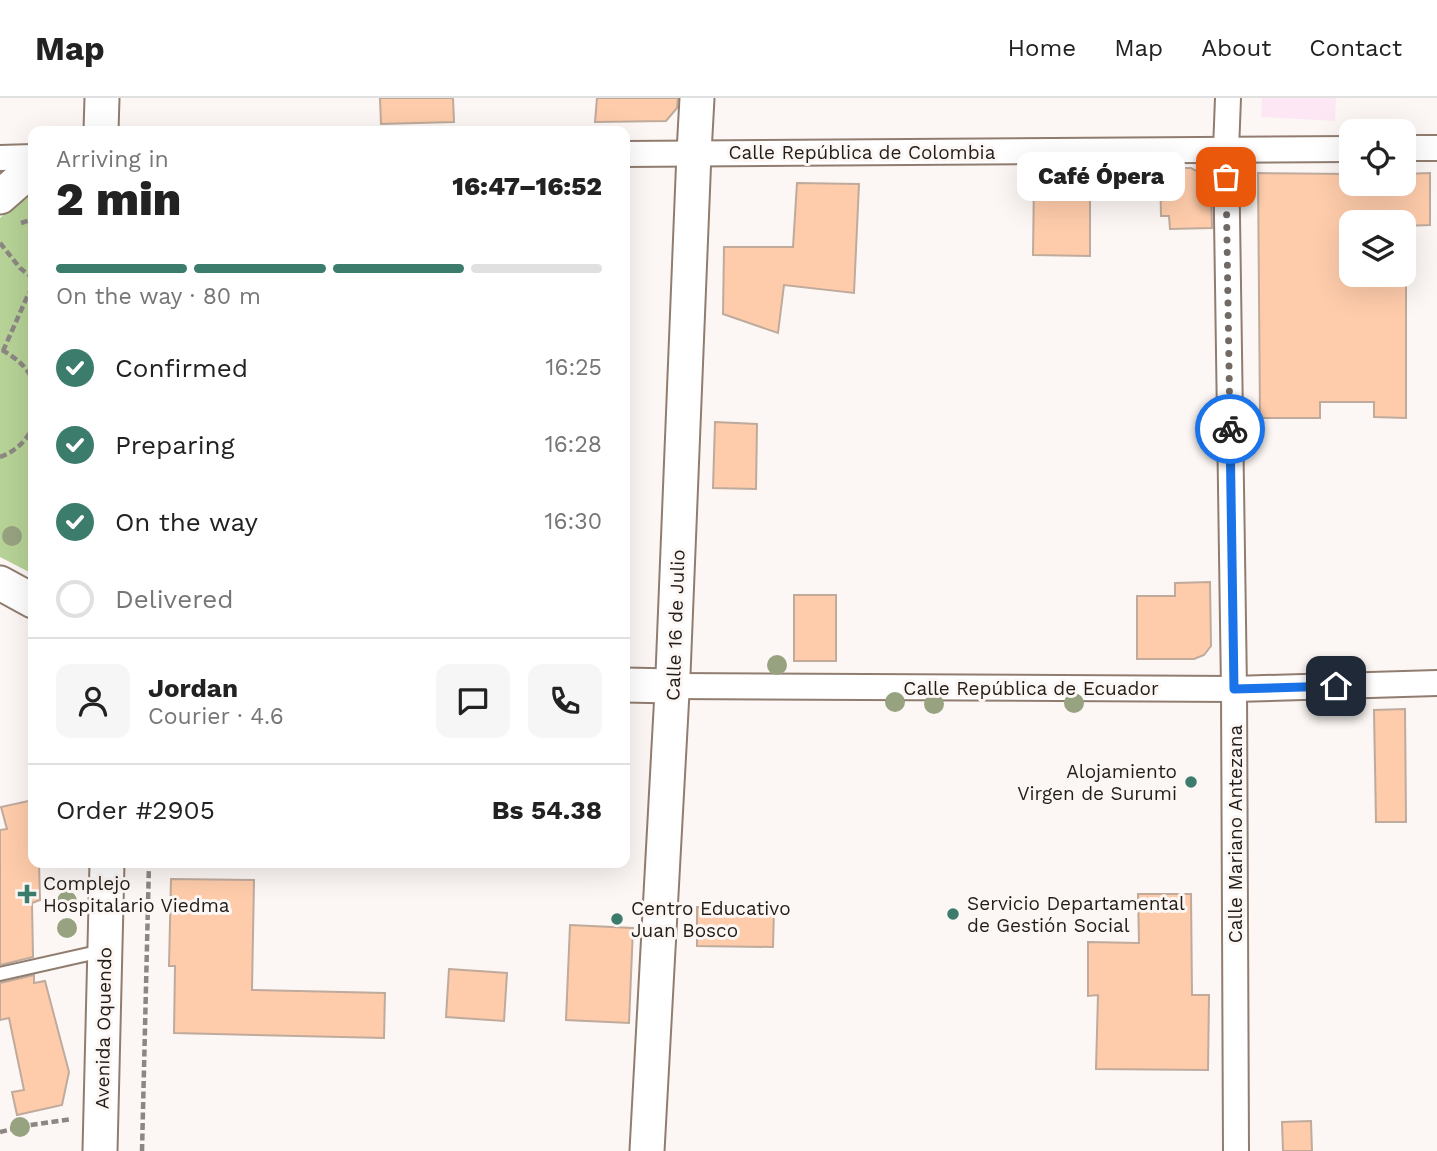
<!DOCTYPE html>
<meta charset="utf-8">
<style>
body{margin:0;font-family:"Work Sans",sans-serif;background:#f6f6f6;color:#222;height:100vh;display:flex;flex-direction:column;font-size:26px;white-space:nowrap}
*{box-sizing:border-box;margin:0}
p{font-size:23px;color:#767676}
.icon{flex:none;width:38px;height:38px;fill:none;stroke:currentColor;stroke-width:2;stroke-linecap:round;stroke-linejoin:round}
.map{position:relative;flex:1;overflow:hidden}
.sheet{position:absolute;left:28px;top:28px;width:602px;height:742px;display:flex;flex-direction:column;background:#fff;border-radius:14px;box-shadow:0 7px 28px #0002}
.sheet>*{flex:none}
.tools{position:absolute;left:1339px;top:21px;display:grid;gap:14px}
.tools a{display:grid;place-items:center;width:77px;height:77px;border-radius:14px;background:#fff;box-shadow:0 7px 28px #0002;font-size:35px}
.pin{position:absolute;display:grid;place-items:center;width:60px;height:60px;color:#fff;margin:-30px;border-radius:14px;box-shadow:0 4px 10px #0006}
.courier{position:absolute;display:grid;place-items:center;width:70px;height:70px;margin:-35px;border:5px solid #1a73e8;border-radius:50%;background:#fff;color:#222;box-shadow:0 2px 9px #0007}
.bubble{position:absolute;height:49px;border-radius:14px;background:#fff;box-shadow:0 7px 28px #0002;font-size:23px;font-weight:800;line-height:49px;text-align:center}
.overview em{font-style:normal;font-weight:800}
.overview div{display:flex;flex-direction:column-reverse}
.overview{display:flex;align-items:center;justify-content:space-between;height:119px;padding:0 28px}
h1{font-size:46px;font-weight:800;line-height:52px}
.bar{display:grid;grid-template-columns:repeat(4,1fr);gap:10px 7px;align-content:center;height:84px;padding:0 28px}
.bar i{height:9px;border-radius:5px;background:#e0e0e0}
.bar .active{background:#3b7c6c}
.bar p{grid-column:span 4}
.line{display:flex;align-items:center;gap:18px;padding:0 28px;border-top:2px solid #e0e0e0}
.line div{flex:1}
.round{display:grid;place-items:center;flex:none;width:74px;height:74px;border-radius:14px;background:#f6f6f6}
ol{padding:0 28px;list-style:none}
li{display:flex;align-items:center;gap:21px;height:77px}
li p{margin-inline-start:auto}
li .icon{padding:7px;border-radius:50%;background:#3b7c6c;color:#fff;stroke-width:4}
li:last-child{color:#767676}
li i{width:38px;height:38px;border:4px solid #e0e0e0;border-radius:50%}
header{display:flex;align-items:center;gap:42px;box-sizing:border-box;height:98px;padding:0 35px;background:#fff;border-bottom:2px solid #e0e0e0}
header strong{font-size:33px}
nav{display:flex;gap:38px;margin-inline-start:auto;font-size:24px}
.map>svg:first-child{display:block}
.education{fill:#fde7f5}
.green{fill:#b6d296}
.building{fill:#feccab;stroke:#bfaa9c;stroke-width:2}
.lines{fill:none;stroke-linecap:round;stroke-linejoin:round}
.lane-casing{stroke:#917d70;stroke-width:16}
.street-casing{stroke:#917d70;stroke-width:28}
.secondary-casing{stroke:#917d70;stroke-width:37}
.path{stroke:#8d8783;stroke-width:4.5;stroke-dasharray:7 3.5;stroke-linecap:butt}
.lane{stroke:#fff;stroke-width:12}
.street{stroke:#fff;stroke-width:24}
.secondary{stroke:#fff;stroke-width:33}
.tree{fill:#97a280}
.done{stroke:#706964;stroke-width:7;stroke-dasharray:0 12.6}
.route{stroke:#1a73e8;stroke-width:9}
.poi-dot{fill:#3b7c6c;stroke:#fcf7f4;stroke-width:2.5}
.labels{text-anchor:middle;stroke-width:6;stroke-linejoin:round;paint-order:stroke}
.street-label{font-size:19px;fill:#241d17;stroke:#fcf7f4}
.poi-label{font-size:19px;fill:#241d17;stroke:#fcf7f4;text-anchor:start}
</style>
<header>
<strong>Map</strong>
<nav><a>Home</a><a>Map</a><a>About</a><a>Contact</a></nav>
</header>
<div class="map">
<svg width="1437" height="1053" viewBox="0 0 1437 1053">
<rect width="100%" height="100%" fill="#fcf7f4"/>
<!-- education -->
<path class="education" d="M 1262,0 L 1336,0 L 1335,23 L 1261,19 Z"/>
<!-- green -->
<path class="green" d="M 33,95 L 33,476 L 0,459 L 0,120 L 25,98 Z"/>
<!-- building -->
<g class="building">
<path d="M 380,0 L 453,0 L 454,24 L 381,26 Z"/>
<path d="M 597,0 L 678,0 L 677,10 L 666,23 L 595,24 Z"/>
<path d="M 1160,70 L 1191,70 L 1202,76 L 1211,93 L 1212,130 L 1170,131 L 1169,118 L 1161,118 Z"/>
<path d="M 1258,75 L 1351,76 L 1351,86 L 1404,86 L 1404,76 L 1430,75 L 1430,127 L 1404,128 L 1404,124 L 1351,124 L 1351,177 L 1406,177 L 1406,320 L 1374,319 L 1374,304 L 1320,304 L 1320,320 L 1260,320 Z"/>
<path d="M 1034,79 L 1090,80 L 1090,158 L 1033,157 Z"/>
<path d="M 797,85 L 859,86 L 854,195 L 784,187 L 778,235 L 723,216 L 724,149 L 793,149 Z"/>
<path d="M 715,324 L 757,326 L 756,391 L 713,390 Z"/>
<path d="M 1210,484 L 1211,548 L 1204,557 L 1194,561 L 1137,561 L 1137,498 L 1175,498 L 1175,485 Z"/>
<rect x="794" y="497" width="42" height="66"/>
<path d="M 1405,611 L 1406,724 L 1376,724 L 1374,612 Z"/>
<path d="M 33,702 L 33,765 L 39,765 L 40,802 L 32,805 L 33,859 L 0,867 L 0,732 L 7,731 L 1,709 Z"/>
<path d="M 171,781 L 254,782 L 252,892 L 385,895 L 384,940 L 174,935 L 175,868 L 169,868 Z"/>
<path d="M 1138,796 L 1191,796 L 1192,897 L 1209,897 L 1208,972 L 1096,971 L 1098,897 L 1088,898 L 1088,844 L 1139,845 Z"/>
<path d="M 697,809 L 774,810 L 773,849 L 697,848 Z"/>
<path d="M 570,827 L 633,830 L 629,925 L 566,922 Z"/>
<path d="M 449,871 L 507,875 L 504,923 L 446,919 Z"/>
<path d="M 34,877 L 34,885 L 45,883 L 69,974 L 62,1007 L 17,1017 L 12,994 L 24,992 L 9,920 L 0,922 L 0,885 Z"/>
<path d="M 1311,1023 L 1312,1053 L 1283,1053 L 1282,1024 Z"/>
</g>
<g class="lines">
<!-- lane casing -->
<g class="lane-casing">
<path id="lane" d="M 0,876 L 102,853"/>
</g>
<!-- street casing -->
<g class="street-casing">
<g id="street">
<path d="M 1228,0 L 1226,52 L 1234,591 L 1236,1053"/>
<path d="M 1404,50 L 1437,50"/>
<path d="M 625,56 L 1351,51"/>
<path d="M 0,60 L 33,59"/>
<path d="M 673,588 L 1234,591 L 1437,585"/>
</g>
</g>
<!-- secondary casing -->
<g class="secondary-casing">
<g id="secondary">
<path d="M 101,33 L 102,0"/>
<path d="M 0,99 L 33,70"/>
<path d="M 0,485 L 33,503"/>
<path d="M 625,587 L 673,588"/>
<path d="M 100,1053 L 107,765"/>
<path d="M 647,1053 L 673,576 L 694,55 L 697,0"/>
</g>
</g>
<!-- path -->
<g class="path">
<path d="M 21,125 L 33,121"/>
<path d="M 0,145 L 20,170 L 33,180"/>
<path d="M 2,252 C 16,260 26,268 33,282"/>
<path d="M 3,253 L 27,199 L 33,189"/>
<path d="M 0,359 C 15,354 27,342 33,329"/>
<path d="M 0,1034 L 30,1027 L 72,1021"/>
<path d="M 142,1053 L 149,765"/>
</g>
<!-- lane -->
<use href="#lane" class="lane"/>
<!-- street -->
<use href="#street" class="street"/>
<!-- secondary -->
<use href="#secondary" class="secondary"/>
</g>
<!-- trees -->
<g class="tree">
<circle cx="12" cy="438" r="10"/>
<circle cx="777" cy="567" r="10"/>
<circle cx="895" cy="604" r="10"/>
<circle cx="1074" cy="605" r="10"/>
<circle cx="934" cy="606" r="10"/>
<circle cx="67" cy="803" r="10"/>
<circle cx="67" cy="830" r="10"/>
<circle cx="20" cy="1029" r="10"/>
</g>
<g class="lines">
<!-- done -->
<path class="done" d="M 1226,79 L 1230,331"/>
<!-- route -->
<path class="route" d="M 1230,331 L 1234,591 L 1336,588"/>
</g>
<!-- markers -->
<g class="poi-dot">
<circle cx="1191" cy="684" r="7"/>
<path d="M23.5 785.5h7v7h7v7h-7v7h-7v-7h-7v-7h7z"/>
<circle cx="953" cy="816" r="7"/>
<circle cx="617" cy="821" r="7"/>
</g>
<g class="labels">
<!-- street labels -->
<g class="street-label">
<text x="862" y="61">Calle República de Colombia</text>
<text transform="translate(675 527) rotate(-88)" y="7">Calle 16 de Julio</text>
<text x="1031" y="597">Calle República de Ecuador</text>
<text transform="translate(1235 736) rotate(-90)" y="7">Calle Mariano Antezana</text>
<text transform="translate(103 930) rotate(-89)" y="7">Avenida Oquendo</text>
</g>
<!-- poi labels -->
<g class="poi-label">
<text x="1177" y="680" text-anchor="end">Alojamiento<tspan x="1177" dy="22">Virgen de Surumi</tspan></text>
<text x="43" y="792">Complejo<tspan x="43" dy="22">Hospitalario Viedma</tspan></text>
<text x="967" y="812">Servicio Departamental<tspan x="967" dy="22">de Gestión Social</tspan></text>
<text x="631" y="817">Centro Educativo<tspan x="631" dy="22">Juan Bosco</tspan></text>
</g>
</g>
</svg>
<div class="tools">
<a><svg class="icon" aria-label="locate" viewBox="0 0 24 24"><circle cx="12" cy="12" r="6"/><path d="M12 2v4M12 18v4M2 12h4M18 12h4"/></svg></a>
<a><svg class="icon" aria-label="layers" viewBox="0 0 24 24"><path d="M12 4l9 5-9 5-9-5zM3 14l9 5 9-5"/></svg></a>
</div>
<div class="pin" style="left:1226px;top:79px;background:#ea580c"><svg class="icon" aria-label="bag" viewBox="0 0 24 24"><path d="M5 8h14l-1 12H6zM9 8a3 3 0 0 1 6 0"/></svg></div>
<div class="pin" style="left:1336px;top:588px;background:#1f2937"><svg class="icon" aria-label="home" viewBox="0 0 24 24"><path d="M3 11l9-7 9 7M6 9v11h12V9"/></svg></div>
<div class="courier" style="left:1230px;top:331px"><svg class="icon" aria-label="bike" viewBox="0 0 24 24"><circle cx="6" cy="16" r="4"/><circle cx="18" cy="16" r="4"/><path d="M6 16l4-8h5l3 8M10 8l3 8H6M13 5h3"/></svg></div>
<div class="bubble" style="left:1017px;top:54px;width:168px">Café Ópera</div>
<section class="sheet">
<div class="overview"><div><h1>2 min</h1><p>Arriving in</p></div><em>16:47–16:52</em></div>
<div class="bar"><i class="active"></i><i class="active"></i><i class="active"></i><i></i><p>On the way · 80 m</p></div>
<ol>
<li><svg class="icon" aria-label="check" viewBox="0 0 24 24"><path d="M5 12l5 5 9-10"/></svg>Confirmed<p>16:25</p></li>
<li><svg class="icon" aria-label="check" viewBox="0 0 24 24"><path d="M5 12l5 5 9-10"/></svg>Preparing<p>16:28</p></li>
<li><svg class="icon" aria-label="check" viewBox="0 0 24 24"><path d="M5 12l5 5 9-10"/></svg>On the way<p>16:30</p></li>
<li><i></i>Delivered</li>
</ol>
<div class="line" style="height:126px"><a class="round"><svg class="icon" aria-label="person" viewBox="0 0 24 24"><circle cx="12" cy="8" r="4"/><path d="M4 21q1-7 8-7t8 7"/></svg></a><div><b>Jordan</b><p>Courier · 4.6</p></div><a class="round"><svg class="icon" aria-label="chat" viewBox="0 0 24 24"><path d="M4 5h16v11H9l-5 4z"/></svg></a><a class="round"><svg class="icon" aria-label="phone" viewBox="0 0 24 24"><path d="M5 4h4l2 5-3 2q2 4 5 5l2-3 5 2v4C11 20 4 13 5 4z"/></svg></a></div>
<div class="line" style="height:91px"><div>Order #2905</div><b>Bs 54.38</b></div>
</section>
</div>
